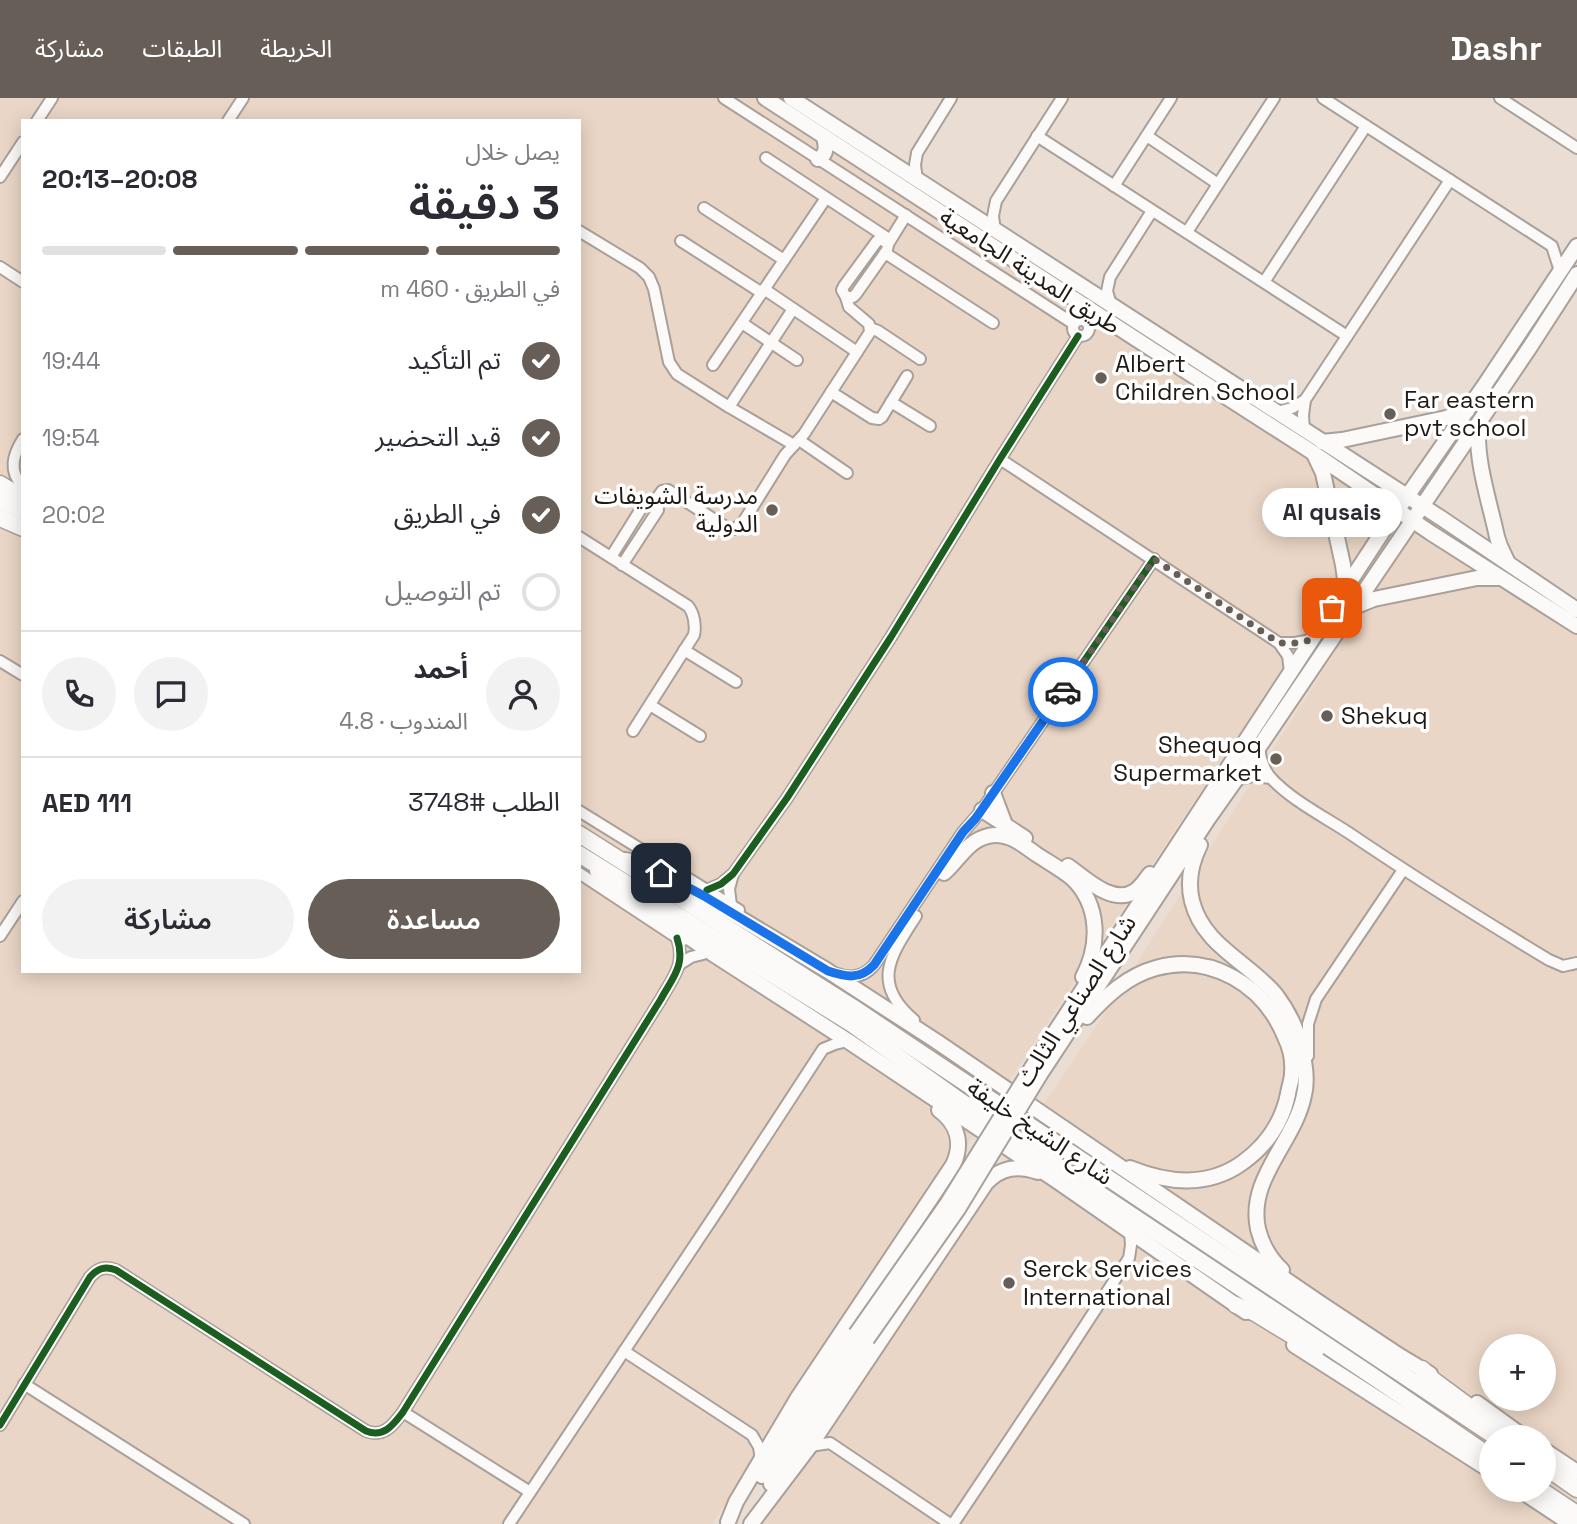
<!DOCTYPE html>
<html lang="ar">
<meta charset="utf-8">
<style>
body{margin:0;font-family:"Space Grotesk","Noto Sans Arabic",sans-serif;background:#f2f2f3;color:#2b2b33;direction:rtl;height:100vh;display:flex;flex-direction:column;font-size:26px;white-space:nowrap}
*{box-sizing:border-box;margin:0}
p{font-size:23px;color:#7c7c81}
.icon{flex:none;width:38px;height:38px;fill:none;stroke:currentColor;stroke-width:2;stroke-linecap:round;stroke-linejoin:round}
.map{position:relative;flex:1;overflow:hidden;direction:ltr}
.drawer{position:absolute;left:21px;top:21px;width:560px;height:854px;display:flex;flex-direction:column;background:#fff;border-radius:0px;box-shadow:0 4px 18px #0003;direction:rtl}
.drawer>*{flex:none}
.fabs{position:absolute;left:1479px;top:1236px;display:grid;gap:14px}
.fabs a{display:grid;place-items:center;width:77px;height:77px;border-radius:50%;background:#fff;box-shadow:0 4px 18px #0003;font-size:35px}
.pin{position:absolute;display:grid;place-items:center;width:60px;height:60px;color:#fff;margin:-30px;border-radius:14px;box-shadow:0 4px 10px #0006}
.courier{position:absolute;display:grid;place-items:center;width:70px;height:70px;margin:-35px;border:5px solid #1a73e8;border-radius:50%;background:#fff;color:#222;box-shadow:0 2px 9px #0007}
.bubble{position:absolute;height:49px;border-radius:24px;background:#fff;box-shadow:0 4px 18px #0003;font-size:23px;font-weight:600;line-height:49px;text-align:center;direction:rtl}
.summary em{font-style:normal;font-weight:600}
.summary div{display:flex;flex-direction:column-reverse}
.summary{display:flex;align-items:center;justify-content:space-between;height:119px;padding:0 21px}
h1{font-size:46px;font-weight:600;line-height:52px}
.bar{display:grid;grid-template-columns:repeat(4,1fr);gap:10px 7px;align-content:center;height:84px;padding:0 21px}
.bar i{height:9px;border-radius:5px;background:#e1e1e2}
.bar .on{background:#675f57}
.bar p{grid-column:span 4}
.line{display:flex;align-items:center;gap:18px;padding:0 21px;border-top:2px solid #e1e1e2}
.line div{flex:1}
.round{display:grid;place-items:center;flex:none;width:74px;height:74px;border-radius:37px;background:#f2f2f3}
ol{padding:0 21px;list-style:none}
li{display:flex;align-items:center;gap:21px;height:77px}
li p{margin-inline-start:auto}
li .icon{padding:7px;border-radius:50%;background:#675f57;color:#fff;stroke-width:4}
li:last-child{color:#7c7c81}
li i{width:38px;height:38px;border:4px solid #e1e1e2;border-radius:50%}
.primary-button{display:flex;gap:14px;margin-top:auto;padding:14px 21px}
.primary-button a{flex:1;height:80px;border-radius:42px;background:#675f57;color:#fff;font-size:28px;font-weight:600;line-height:80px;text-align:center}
.primary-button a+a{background:#f2f2f3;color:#2b2b33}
header{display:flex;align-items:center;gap:42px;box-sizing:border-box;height:98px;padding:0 35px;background:#675f57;color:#fff}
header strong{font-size:33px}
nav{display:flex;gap:38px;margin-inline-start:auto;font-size:24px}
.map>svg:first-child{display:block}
.built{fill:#ead6c6;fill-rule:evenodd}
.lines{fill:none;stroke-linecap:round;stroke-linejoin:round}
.minor-casing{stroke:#a9a099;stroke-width:14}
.major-casing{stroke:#a9a099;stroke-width:18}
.highway-casing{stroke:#a9a099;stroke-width:19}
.minor{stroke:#fcfaf9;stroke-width:10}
.major{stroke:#fcfaf9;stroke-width:14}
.highway{stroke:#fcfaf9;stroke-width:16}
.major-bridge-casing{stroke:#a9a099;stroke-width:18;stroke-linecap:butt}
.major-bridge{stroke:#fcfaf9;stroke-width:14}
.cycleway-casing{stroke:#fff;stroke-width:11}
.cycleway{stroke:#1b5e20;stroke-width:7}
.done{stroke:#675f57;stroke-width:7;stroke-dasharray:0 12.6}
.route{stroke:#1a73e8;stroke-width:9}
.poi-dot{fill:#675f57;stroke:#fff;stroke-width:2.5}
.labels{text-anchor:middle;stroke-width:7;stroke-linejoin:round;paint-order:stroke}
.street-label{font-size:24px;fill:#211a14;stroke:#fff}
.poi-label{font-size:24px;fill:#211a14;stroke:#fff;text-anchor:start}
</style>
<header>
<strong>Dashr</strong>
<nav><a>الخريطة</a><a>الطبقات</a><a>مشاركة</a></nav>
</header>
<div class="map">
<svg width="1577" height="1426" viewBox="0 0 1577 1426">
<rect width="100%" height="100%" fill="#eaded4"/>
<!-- built -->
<g class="built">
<path d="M 0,0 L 778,0 L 1412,411 L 1219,666 L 975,1034 L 952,1076 L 712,1426 L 0,1426 ZM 23,23 L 579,23 L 579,873 L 23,873 Z"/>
<path d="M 1414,430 L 1577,536 L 1577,1426 L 760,1426 L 1097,927 ZM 1491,1248 L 1544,1248 L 1544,1300 L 1491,1300 ZM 1491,1339 L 1544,1339 L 1544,1391 L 1491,1391 Z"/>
</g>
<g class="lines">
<!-- minor casing -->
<g class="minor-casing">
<g id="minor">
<path d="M 724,0 L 1074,226"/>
<path d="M 1323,0 L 1552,148 L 1560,173"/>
<path d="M 1500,0 L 1577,50"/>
<path d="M 37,23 L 52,0"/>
<path d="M 228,23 L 243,0"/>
<path d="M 1037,38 L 1347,238"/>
<path d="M 1147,38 L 1218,86"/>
<path d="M 766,60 L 889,141"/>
<path d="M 0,79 L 23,44"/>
<path d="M 917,82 L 915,67 L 917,55 L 951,0"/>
<path d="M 1114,88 L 1171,0"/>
<path d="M 704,110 L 784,162"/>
<path d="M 579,133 L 640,170 L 649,179 L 654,191 L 669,264 L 677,276 L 729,309 L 794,347"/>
<path d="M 995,133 L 993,118 L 996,103 L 1062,0"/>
<path d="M 1187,134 L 1274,0"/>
<path d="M 881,141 L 888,146 L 887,152 L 856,196 L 853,199 L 846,199 L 842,192 L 844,188 L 877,143 Z"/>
<path d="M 681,143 L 762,195"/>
<path d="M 888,146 L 906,117"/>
<path d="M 885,155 L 993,225"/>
<path d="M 0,169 L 23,184"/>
<path d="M 1264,184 L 1366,28"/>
<path d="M 764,191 L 857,254"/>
<path d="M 1111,207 L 1107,193 L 1110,179 L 1152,113"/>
<circle cx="1081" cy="230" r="8"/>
<path d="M 742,225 L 797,262"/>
<path d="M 870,230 L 878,233 L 920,261"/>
<path d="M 713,267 L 826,100"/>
<path d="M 831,294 L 872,320 L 879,321 L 882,319 L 907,278"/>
<path d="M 891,304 L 930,328"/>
<path d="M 729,309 L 793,211"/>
<path d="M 1277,314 L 1292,310 L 1305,302 L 1450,82"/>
<path d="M 1304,332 L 1303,317 L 1305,302"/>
<path d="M 23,341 C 13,357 8,373 23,389"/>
<path d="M 799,342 L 847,375"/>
<path d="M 1000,361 L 1279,545 L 1288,558 L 1290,574"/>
<path d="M 655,403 L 662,393 L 668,392 L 729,431 L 734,431 L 742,426 L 785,357 L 804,336 L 870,234 L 869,226 L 849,209 L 846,199"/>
<path d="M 579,439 L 688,508 C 694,515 696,528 694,537 L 633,633"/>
<path d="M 611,459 L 644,406 L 649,402 C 655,402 658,405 658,412 L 622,467"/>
<path d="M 1279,545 L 1295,545 L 1311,542"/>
<path d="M 684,552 L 736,584"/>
<path d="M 0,563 L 23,577"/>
<path d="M 650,607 L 700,638"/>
<path d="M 1259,649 C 1260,660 1263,670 1270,679 C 1291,702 1323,718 1349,735 C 1414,779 1481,821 1549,862 L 1563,868 L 1577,865"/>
<path d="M 1236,682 L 1253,678 L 1271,680"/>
<path d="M 579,713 L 739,812"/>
<path d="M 579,775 L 682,843"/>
<path d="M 707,792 L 721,786 L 733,776 L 787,700 L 891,539 L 1000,361 L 1078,238"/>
<path d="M 731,807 L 729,791 L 733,776"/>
<path d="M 0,838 L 23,803"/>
<path d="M 680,866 L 691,859 L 703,856"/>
<path d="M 838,876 C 852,881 864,879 874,867 L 963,734 L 982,712 L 1154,461"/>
<path d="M 914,922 C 870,885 891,857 916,818"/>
<path d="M 1308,958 L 1308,926 L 1316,901 L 1403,772"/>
<path d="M 624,1253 L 752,1337 L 759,1349 L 761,1363"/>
<path d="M 24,1286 L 244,1426"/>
<path d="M 403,1314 L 530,1394"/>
<path d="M 0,1327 L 90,1179 C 98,1170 105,1168 116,1172 L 366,1333 C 384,1340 393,1327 403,1314 L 661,901 C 673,879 686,867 677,840"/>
<path d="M 810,1348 L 830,1345 L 950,1426"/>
<path d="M 509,1426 L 718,1112 L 823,951 L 835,946 L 848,943"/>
<path d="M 953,1426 L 1060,1266 L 1129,1160 L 1131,1147 L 1130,1134"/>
</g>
</g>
<!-- major casing -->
<g class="major-casing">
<g id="major">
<path d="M 765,0 L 1153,252 L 1312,354 L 1431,435 L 1577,528"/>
<path d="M 791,0 L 1441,420 L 1577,512"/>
<path d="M 818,61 C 828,56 826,48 824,39"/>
<path d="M 1479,325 C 1474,359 1490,405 1497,439 L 1500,448 L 1508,465"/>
<path d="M 1322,344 L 1342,342 L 1446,320 L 1467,313"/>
<path d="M 1314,356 L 1323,375 L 1343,467 L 1345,481 L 1343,492"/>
<path d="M 1354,509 L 1374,501 L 1477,480 L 1501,480"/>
<path d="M 993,695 L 1004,724"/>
<path d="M 982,712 L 1025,740"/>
<path d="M 1200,747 C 1191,765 1187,783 1192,803 C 1203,848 1249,864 1276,897 C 1288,913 1297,930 1301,950 C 1305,965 1308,981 1304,997 C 1295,1044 1247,1080 1258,1131 C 1262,1147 1270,1161 1282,1172"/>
<path d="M 625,762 L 636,764 L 654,772 L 703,798 L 828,873 L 936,943 L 1320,1205 L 1400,1258 L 1430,1276"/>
<path d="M 1068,768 C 1085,780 1113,808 1135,793 C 1141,789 1145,782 1150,776"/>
<path d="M 597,773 L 609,784 L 713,856 L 848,943 L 1057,1083 L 1246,1214"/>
<path d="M 944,775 C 959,762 967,743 988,738 C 1007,733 1022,746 1036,756 C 1048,764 1061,771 1072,780 C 1100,807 1100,847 1083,879"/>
<path d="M 1087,919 C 1106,898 1127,878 1156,870 C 1211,855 1264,887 1285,939 C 1290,949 1293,963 1292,975 C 1292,982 1289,989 1288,996 C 1282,1025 1266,1048 1242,1065 C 1207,1090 1167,1085 1130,1070"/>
<path d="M 1038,960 L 1385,430 L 1484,288 L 1577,148"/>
<path d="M 1039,978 L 1208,721 L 1259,649 L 1530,249 L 1577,176"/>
<path d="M 1294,1247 L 1491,1373"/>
<path d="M 1477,1305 L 1524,1339"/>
<path d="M 1544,1352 L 1577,1374"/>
<path d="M 762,1378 L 856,1236"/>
<path d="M 771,1386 L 867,1241"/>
<path d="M 1518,1391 L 1571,1426"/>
<path d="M 728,1424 L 736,1404 L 797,1301 L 953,1067 C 963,1046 958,1026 939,1012"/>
<path d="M 751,1426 L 810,1348 L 986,1085 C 1001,1069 1018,1067 1038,1074"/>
</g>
</g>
<!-- highway casing -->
<g class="highway-casing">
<g id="highway">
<path d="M 0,386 L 23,400"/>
<path d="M 0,403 L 23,413"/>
<path d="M 0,420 L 23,430"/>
<path d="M 579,736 L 852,909 L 1496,1339"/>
<path d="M 579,756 L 852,926 L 960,1003 L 1371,1277 L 1491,1359"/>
<path d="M 1236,1207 L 1255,1215 L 1316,1252"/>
<path d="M 1422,1271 L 1433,1282 L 1510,1339"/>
<path d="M 1544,1368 L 1577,1391"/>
<path d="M 1539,1391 L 1577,1416"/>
</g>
</g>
<!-- minor -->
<use href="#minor" class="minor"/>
<!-- major -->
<use href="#major" class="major"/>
<!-- highway -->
<use href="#highway" class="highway"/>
<!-- major-bridge casing -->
<g class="major-bridge-casing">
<g id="major-bridge">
<path d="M 856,1236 L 947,1106 L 1038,960"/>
<path d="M 867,1241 L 958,1111 L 1039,978"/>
</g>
</g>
<!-- major-bridge -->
<use href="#major-bridge" class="major-bridge"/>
<!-- cycleway casing -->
<g class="cycleway-casing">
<g id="cycleway">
<path d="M 707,792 L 721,786 L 733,776 L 787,700 L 891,539 L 1000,361 L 1078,238"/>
<path d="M 828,873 C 846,879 860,882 874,867 L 963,734 L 982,712 L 1154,461"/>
<path d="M 0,1327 L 90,1179 C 98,1170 105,1168 116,1172 L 366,1333 C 384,1340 393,1327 403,1314 L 661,901 C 673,879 686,867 677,840"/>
</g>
</g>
<!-- cycleway -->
<use href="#cycleway" class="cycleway"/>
</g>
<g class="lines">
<!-- done -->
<path class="done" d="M 1063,594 L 1154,461 L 1279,545 L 1295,545 L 1311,542 L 1332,510"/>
<!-- route -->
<path class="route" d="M 661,775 L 704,798 L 828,873 C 846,879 860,882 874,867 L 963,734 L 976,720 L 1063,594"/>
</g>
<!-- markers -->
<g class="poi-dot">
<circle cx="1101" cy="280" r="7"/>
<circle cx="1390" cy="316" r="7"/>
<circle cx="772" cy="412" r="7"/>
<circle cx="1327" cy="618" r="7"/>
<circle cx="1276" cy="661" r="7"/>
<circle cx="1009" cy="1185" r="7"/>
</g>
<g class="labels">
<!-- street labels -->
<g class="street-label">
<text transform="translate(1030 173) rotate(33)" y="8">طريق المدينة الجامعية</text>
<text transform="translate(1076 903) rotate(-57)" y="8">شارع الصناعي الثالث</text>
<text transform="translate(1040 1034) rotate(34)" y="8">شارع الشيخ خليفة</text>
</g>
<!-- poi labels -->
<g class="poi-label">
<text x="1115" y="274">Albert<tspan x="1115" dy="28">Children School</tspan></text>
<text x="1404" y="310">Far eastern<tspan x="1404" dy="28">pvt school</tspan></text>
<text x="758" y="406" text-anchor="end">مدرسة الشويفات<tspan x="758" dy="28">الدولية</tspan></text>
<text x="1341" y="626">Shekuq</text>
<text x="1262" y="655" text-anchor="end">Shequoq<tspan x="1262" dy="28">Supermarket</tspan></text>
<text x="1023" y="1179">Serck Services<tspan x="1023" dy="28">International</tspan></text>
</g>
</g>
</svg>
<div class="fabs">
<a>+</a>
<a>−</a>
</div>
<div class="pin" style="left:1332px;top:510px;background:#ea580c"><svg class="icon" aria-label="bag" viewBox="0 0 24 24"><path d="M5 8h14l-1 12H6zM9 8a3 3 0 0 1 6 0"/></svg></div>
<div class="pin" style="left:661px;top:775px;background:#1f2937"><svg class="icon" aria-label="home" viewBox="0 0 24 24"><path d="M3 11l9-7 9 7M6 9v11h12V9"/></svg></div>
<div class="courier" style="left:1063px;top:594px"><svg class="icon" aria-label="car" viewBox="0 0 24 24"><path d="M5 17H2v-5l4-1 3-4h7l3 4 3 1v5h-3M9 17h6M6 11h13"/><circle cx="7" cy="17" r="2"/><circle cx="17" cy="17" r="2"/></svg></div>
<div class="bubble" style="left:1262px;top:390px;width:140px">Al qusais</div>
<section class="drawer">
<div class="summary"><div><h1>3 دقيقة</h1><p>يصل خلال</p></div><em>20:08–20:13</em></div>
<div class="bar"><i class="on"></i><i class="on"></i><i class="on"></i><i></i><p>في الطريق · 460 m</p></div>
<ol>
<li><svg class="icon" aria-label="check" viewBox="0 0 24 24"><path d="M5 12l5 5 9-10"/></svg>تم التأكيد<p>19:44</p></li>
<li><svg class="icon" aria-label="check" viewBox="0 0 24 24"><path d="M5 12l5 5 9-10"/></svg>قيد التحضير<p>19:54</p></li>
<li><svg class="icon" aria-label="check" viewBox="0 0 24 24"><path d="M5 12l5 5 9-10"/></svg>في الطريق<p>20:02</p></li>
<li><i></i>تم التوصيل</li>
</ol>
<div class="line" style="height:126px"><a class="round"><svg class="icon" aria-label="person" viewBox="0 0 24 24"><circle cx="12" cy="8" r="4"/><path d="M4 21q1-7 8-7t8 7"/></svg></a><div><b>أحمد</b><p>المندوب · 4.8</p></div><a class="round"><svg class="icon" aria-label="chat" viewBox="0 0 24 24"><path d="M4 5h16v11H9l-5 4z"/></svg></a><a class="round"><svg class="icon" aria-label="phone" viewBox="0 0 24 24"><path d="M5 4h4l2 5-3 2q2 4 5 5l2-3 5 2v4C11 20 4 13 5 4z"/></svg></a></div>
<div class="line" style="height:91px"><div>الطلب #3748</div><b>AED 111</b></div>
<div class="primary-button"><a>مساعدة</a><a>مشاركة</a></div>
</section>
</div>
